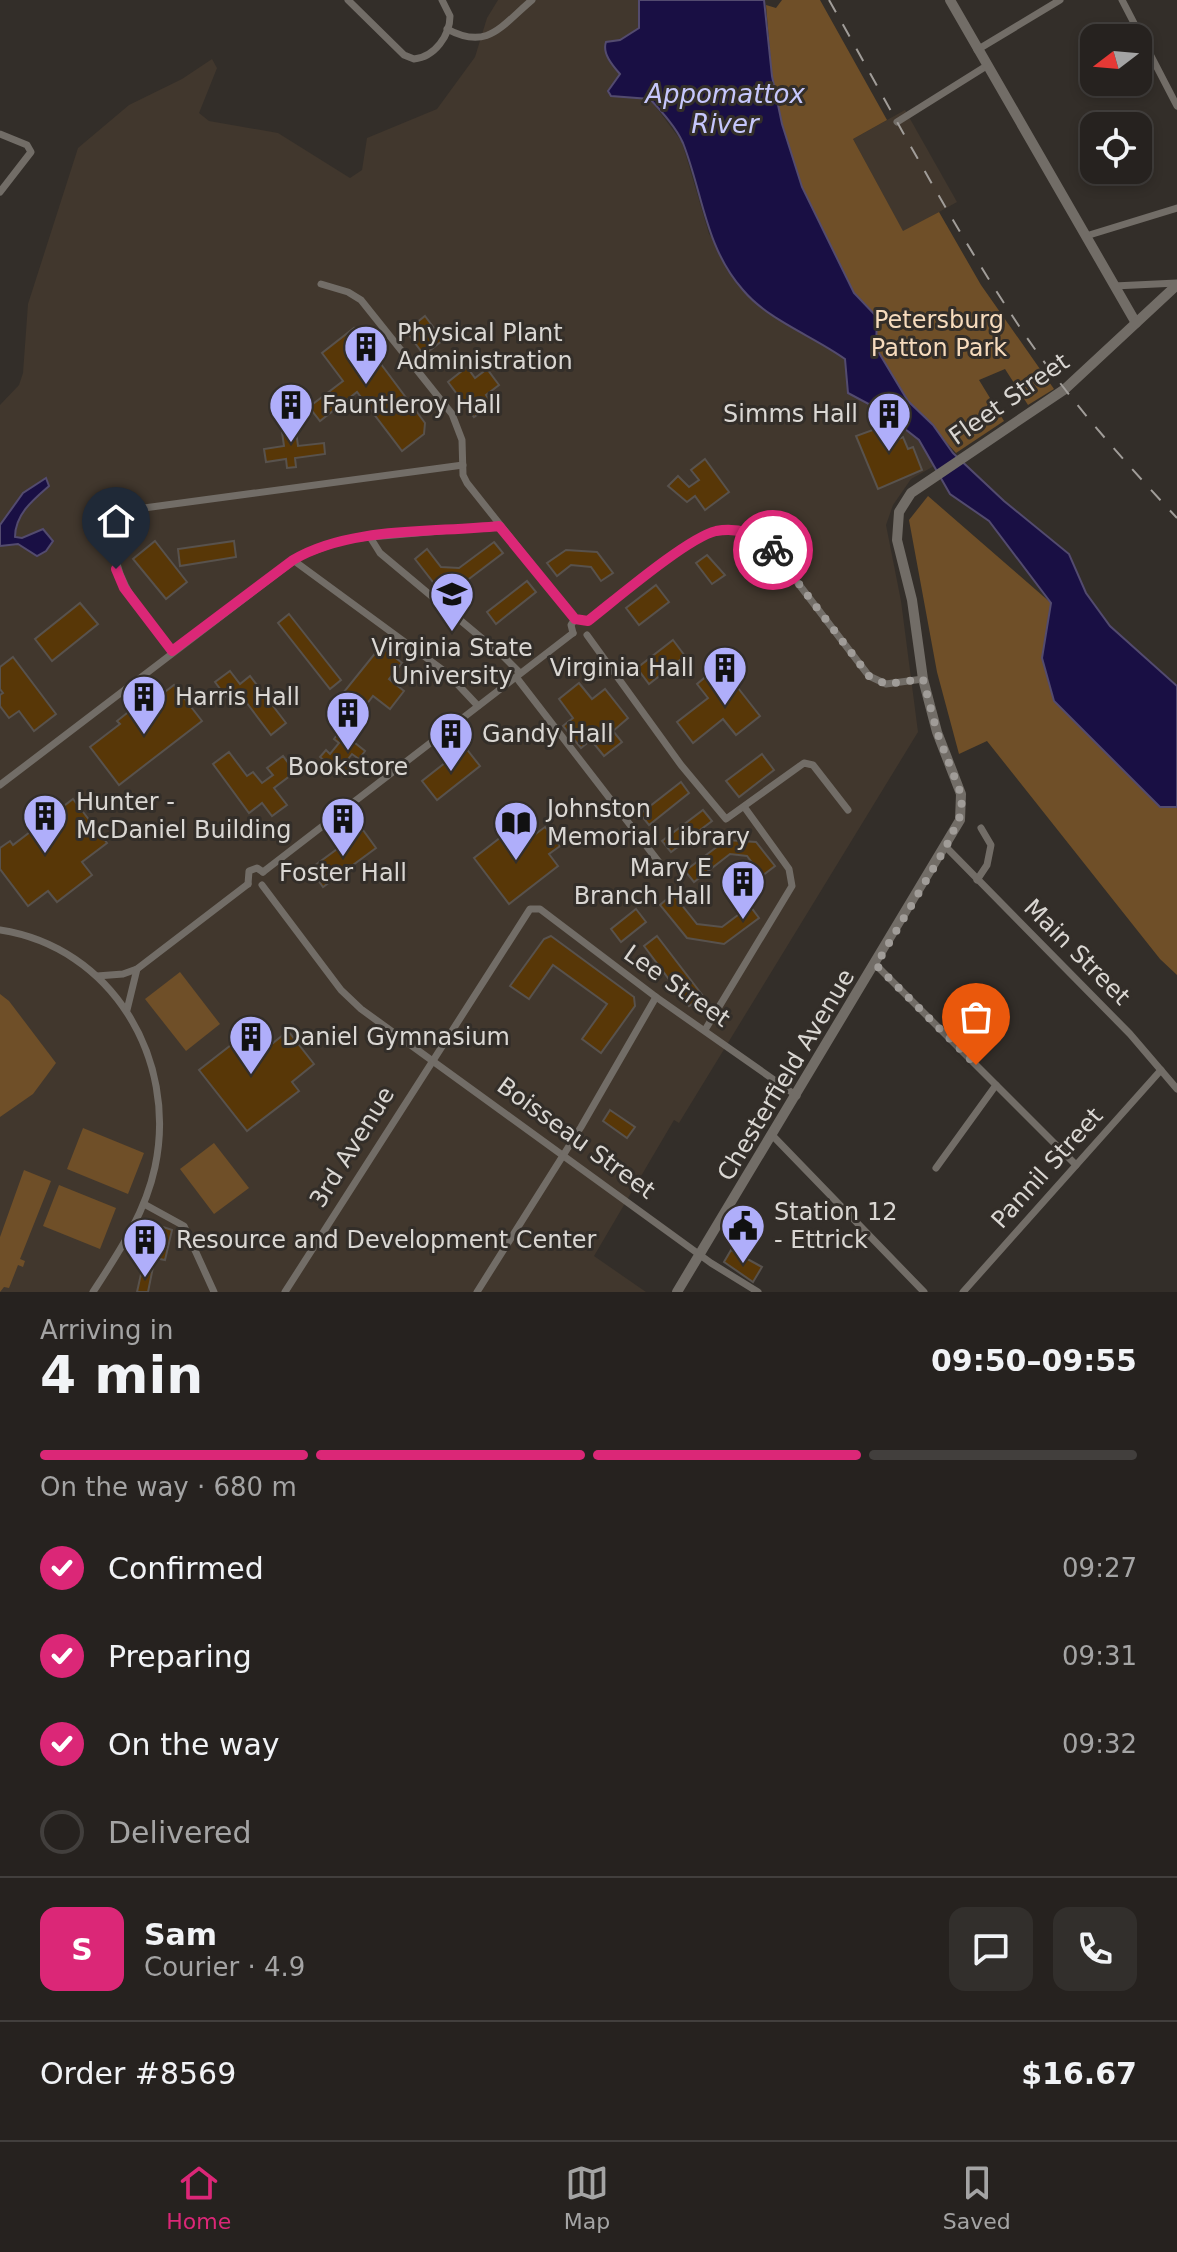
<!DOCTYPE html>
<meta charset="utf-8">
<style>
body{margin:0;font-family:"DejaVu Sans",sans-serif;background:#322f2c;color:#f1f3f6;height:100vh;display:flex;flex-direction:column;font-size:30px;white-space:nowrap}
*{box-sizing:border-box;margin:0}
p{font-size:26px;color:#a4a4a4}
.icon{flex:none;width:44px;height:44px;fill:none;stroke:currentColor;stroke-width:2;stroke-linecap:round;stroke-linejoin:round}
.map{position:relative;height:1292px;overflow:hidden}
.drawer{display:flex;flex-direction:column;background:#26221f;flex:1}
.drawer>*{flex:none}
.needle{width:52px;rotate:254deg}
.fabs{position:absolute;left:1080px;top:24px;display:grid;gap:16px}
.fabs a{display:grid;place-items:center;width:72px;height:72px;border-radius:16px;background:#26221f;box-shadow:0 4px 12px #0003,0 0 0 2px #423f3d;font-size:40px}
.pin{position:absolute;display:grid;place-items:center;width:68px;height:68px;color:#fff;margin:-82px -34px;border-radius:50% 50% 50% 0;rotate:-45deg;box-shadow:0 0 8px #0007}
.pin .icon{rotate:45deg}
.courier{position:absolute;display:grid;place-items:center;width:80px;height:80px;margin:-40px;border:6px solid #db2777;border-radius:50%;background:#fff;color:#222;box-shadow:0 2px 10px #0007}
.headline em{font-style:normal;font-weight:600}
.headline div{display:flex;flex-direction:column-reverse}
.headline{display:flex;align-items:center;justify-content:space-between;height:136px;padding:0 40px}
h1{font-size:52px;font-weight:600;line-height:60px}
.bar{display:grid;grid-template-columns:repeat(4,1fr);gap:12px 8px;align-content:center;height:96px;padding:0 40px}
.bar i{height:10px;border-radius:6px;background:#423f3d}
.bar .current{background:#db2777}
.bar p{grid-column:span 4}
.line{display:flex;align-items:center;gap:20px;padding:0 40px;border-top:2px solid #423f3d}
.line div{flex:1}
.round{display:grid;place-items:center;flex:none;width:84px;height:84px;border-radius:16px;background:#322f2c}
ol{padding:0 40px;list-style:none}
li{display:flex;align-items:center;gap:24px;height:88px}
li p{margin-inline-start:auto}
li .icon{padding:8px;border-radius:50%;background:#db2777;color:#fff;stroke-width:4}
li:last-child{color:#a4a4a4}
li i{width:44px;height:44px;border:4px solid #423f3d;border-radius:50%}
.tab-bar{display:flex;justify-content:space-around;align-items:center;height:112px;border-top:2px solid #423f3d;background:#26221f;font-size:22px;color:#a4a4a4}
.tab-bar a{display:grid;justify-items:center;gap:4px}
.tab-bar .current{color:#db2777}
.map>svg:first-child{display:block}
.built{fill:#41372d}
.green{fill:#6f4f28}
.water{fill:#190f44;stroke:#534b6f;stroke-width:2}
.building{fill:#583707;stroke:#58524d;stroke-width:2}
.lines{fill:none;stroke-linecap:round;stroke-linejoin:round}
.street{stroke:#726d67;stroke-width:7}
.secondary{stroke:#726d67;stroke-width:10}
.rail{stroke:#a19d99;stroke-width:2;stroke-dasharray:14 14;stroke-linecap:butt}
.done{stroke:#a09c98;stroke-width:8;stroke-dasharray:0 14.4}
.route{stroke:#db2777;stroke-width:10}
.labels{text-anchor:middle;stroke-width:6;stroke-linejoin:round;paint-order:stroke}
.park-label{font-size:24px;fill:#f6dbbd;stroke:#332e29}
.poi-label{font-size:24px;fill:#dad7d3;stroke:#332e29;text-anchor:start}
.street-label{font-size:24px;fill:#dad7d3;stroke:#332e29}
.water-label{font-size:26px;font-style:italic;fill:#c6c7fc;stroke:#332e29}
</style>
<div class="map">
<svg width="1177" height="1292" viewBox="0 0 1177 1292">
<rect width="100%" height="100%" fill="#332e29"/>
<!-- built -->
<g class="built">
<path d="M 498,0 L 639,0 L 639,28 L 620,40 L 607,42 L 605,52 L 620,74 L 613,83 L 611,96 L 650,99 L 682,142 L 709,234 L 773,314 L 845,359 L 848,393 L 882,411 L 919,440 L 934,466 L 911,479 L 893,505 L 886,525 L 901,601 L 918,732 L 679,1123 L 674,1120 L 594,1256 L 646,1292 L 0,1292 L 0,405 L 19,385 L 23,373 L 28,304 L 78,148 L 129,105 L 182,79 L 212,59 L 217,68 L 199,113 L 209,121 L 278,133 L 350,178 L 362,170 L 367,138 L 437,109 L 475,57 L 487,18 Z"/>
<path d="M 905,110 L 957,202 L 903,232 L 853,139 Z"/>
</g>
<!-- green -->
<g class="green">
<path d="M 782,0 L 820,0 L 887,120 L 853,139 L 903,231 L 939,212 L 981,285 L 1054,389 L 1028,405 L 1005,369 L 979,380 L 1004,421 L 956,453 L 908,401 L 876,348 L 877,317 L 854,293 L 802,187 L 782,123 L 772,76 L 766,5 L 776,8 Z"/>
<path d="M 928,496 L 1051,603 L 1042,658 L 1054,701 L 1160,807 L 1177,807 L 1177,975 L 1160,959 L 987,741 L 959,754 L 937,672 L 909,520 Z"/>
<path d="M 180,972 L 220,1024 L 186,1051 L 145,999 Z"/>
<path d="M 0,994 L 9,1001 L 56,1063 L 33,1094 L 0,1117 Z"/>
<path d="M 83,1128 L 144,1153 L 128,1194 L 67,1169 Z"/>
<path d="M 214,1143 L 249,1188 L 214,1214 L 180,1169 Z"/>
<path d="M 24,1170 L 51,1181 L 20,1259 L 25,1261 L 23,1267 L 18,1265 L 9,1288 L 4,1287 L 0,1292 L 0,1237 Z"/>
<path d="M 59,1185 L 116,1208 L 100,1249 L 43,1226 Z"/>
</g>
<!-- water -->
<g class="water">
<path d="M 639,0 L 764,0 L 772,76 L 782,124 L 802,187 L 854,293 L 877,317 L 876,348 L 908,401 L 933,425 L 953,453 L 1004,501 L 1069,554 L 1086,593 L 1110,626 L 1177,686 L 1177,807 L 1160,807 L 1054,701 L 1042,658 L 1051,603 L 989,521 L 950,494 L 919,440 L 882,411 L 848,393 L 845,359 C 813,336 768,320 743,290 C 705,247 703,194 683,143 C 676,127 662,112 650,99 L 611,96 L 608,91 L 620,74 C 612,65 602,53 606,42 L 620,40 L 639,28 Z"/>
<path d="M 46,478 L 49,486 C 34,499 15,514 15,537 L 22,538 L 43,529 L 53,541 L 46,551 L 37,556 L 18,544 L 0,546 L 0,525 L 23,493 Z"/>
</g>
<!-- building -->
<g class="building">
<path d="M 425,316 L 443,340 L 424,355 L 406,331 Z"/>
<path d="M 354,328 L 425,423 L 424,434 L 402,451 L 357,392 L 320,421 L 309,407 L 343,381 L 322,353 Z"/>
<path d="M 467,367 L 475,378 L 487,369 L 499,385 L 486,395 L 492,404 L 474,417 L 448,382 Z"/>
<path d="M 295,423 L 298,446 L 324,443 L 325,454 L 295,458 L 296,467 L 287,468 L 286,459 L 266,462 L 264,449 L 284,446 L 281,425 Z"/>
<path d="M 892,423 L 899,439 L 903,437 L 908,449 L 913,447 L 922,470 L 878,489 L 856,436 Z"/>
<path d="M 705,459 L 729,492 L 705,510 L 695,496 L 687,502 L 668,486 L 678,476 L 689,487 L 699,480 L 691,470 Z"/>
<path d="M 155,541 L 187,582 L 166,599 L 133,559 Z"/>
<path d="M 234,541 L 236,557 L 180,566 L 178,549 Z"/>
<path d="M 494,542 L 503,553 L 461,585 L 433,582 L 415,559 L 427,549 L 441,567 L 459,568 Z"/>
<path d="M 566,550 L 597,552 L 613,573 L 601,581 L 591,567 L 571,565 L 557,576 L 547,563 Z"/>
<path d="M 707,555 L 725,575 L 712,584 L 696,563 Z"/>
<path d="M 527,581 L 536,592 L 496,624 L 487,612 Z"/>
<path d="M 656,585 L 669,602 L 639,625 L 626,608 Z"/>
<path d="M 80,603 L 98,624 L 52,661 L 35,639 Z"/>
<path d="M 289,614 L 341,680 L 330,689 L 278,623 Z"/>
<path d="M 673,640 L 685,656 L 649,684 L 637,668 Z"/>
<path d="M 381,646 L 402,663 L 389,679 L 404,691 L 390,709 L 373,696 L 359,714 L 339,698 Z"/>
<path d="M 13,657 L 56,714 L 34,731 L 19,711 L 9,718 L 0,706 L 0,695 L 3,693 L 0,689 L 0,667 Z"/>
<path d="M 720,665 L 760,716 L 736,735 L 723,719 L 693,743 L 677,722 L 708,698 L 697,684 Z"/>
<path d="M 230,671 L 240,684 L 250,676 L 286,723 L 271,735 L 243,698 L 233,706 L 215,682 Z"/>
<path d="M 579,683 L 592,699 L 605,689 L 628,718 L 613,731 L 622,742 L 604,756 L 591,740 L 581,748 L 563,726 L 573,718 L 559,699 Z"/>
<path d="M 174,685 L 202,721 L 119,785 L 90,747 L 120,724 L 117,721 L 141,702 L 145,707 Z"/>
<path d="M 340,731 L 365,751 L 359,759 L 352,754 L 345,763 L 350,768 L 343,776 L 320,757 L 326,750 L 330,754 L 339,743 L 334,739 Z"/>
<path d="M 465,747 L 480,766 L 437,800 L 422,781 Z"/>
<path d="M 229,752 L 247,776 L 253,772 L 262,783 L 273,775 L 267,768 L 283,756 L 295,772 L 274,788 L 287,805 L 272,816 L 262,803 L 249,813 L 213,764 Z"/>
<path d="M 762,754 L 774,770 L 739,797 L 726,781 Z"/>
<path d="M 681,782 L 689,793 L 649,825 L 640,814 Z"/>
<path d="M 73,799 L 107,843 L 82,862 L 92,875 L 57,902 L 48,891 L 28,906 L 0,869 L 0,848 L 10,841 L 13,845 Z"/>
<path d="M 703,810 L 712,821 L 671,852 L 662,841 Z"/>
<path d="M 523,820 L 534,835 L 545,827 L 560,846 L 549,854 L 558,866 L 509,904 L 474,858 Z"/>
<path d="M 363,830 L 376,848 L 323,887 L 310,869 Z"/>
<path d="M 726,840 L 756,842 L 775,866 L 762,876 L 747,856 L 730,854 L 694,882 L 685,871 Z"/>
<path d="M 673,894 L 697,924 L 722,927 L 750,906 L 759,918 L 724,944 L 687,938 L 660,905 Z"/>
<path d="M 636,909 L 646,922 L 621,942 L 611,929 Z"/>
<path d="M 551,936 L 634,997 L 635,1006 L 601,1053 L 582,1039 L 607,1004 L 553,965 L 529,999 L 510,986 L 544,939 Z"/>
<path d="M 657,936 L 703,996 L 689,1006 L 644,946 Z"/>
<path d="M 258,1024 L 273,1043 L 288,1031 L 314,1064 L 292,1082 L 299,1091 L 247,1131 L 199,1070 Z"/>
<path d="M 610,1110 L 635,1127 L 627,1138 L 603,1121 Z"/>
<path d="M 163,1227 L 172,1230 L 165,1260 L 155,1258 Z"/>
<path d="M 731,1250 L 762,1267 L 753,1282 L 724,1262 Z"/>
<path d="M 143,1265 L 153,1267 L 148,1292 L 137,1292 Z"/>
</g>
<g class="lines">
<!-- street -->
<g class="street">
<path d="M 348,0 L 404,55 L 414,59 C 435,57 450,35 450,16 L 442,0"/>
<path d="M 1122,0 L 1177,106"/>
<path d="M 447,29 C 488,51 501,26 532,0"/>
<path d="M 977,50 L 1060,0"/>
<path d="M 897,122 L 988,65"/>
<path d="M 0,134 L 27,145 L 31,152 L 0,192"/>
<path d="M 1086,236 L 1177,208"/>
<path d="M 321,284 L 348,292 L 361,300 L 452,414 L 462,440 L 463,475 L 467,483 L 575,619"/>
<path d="M 1114,286 L 1177,283"/>
<path d="M 370,537 L 380,553 L 503,656 L 520,673"/>
<path d="M 293,560 L 447,673 L 478,706"/>
<path d="M 588,621 C 615,600 686,538 716,532 C 734,528 755,532 768,544 L 869,676 L 886,684 L 923,679"/>
<path d="M 573,633 L 571,625 L 575,619 L 588,621"/>
<path d="M 587,635 L 681,765 L 726,819 L 804,763 L 813,765 L 848,810"/>
<path d="M 172,651 C 142,612 108,578 114,526 L 126,515 L 144,508 L 463,465"/>
<path d="M 516,677 L 665,870"/>
<path d="M 0,785 L 300,556 L 347,539 L 499,526"/>
<path d="M 946,847 L 1130,1034 L 1177,1089"/>
<path d="M 263,872 L 573,633"/>
<path d="M 977,880 L 987,865 L 991,845 L 981,828"/>
<path d="M 248,884 L 249,871 L 257,868 L 263,872"/>
<path d="M 262,885 L 341,990 L 361,1009 L 711,1263 L 758,1292"/>
<path d="M 0,930 C 112,947 178,1059 155,1167 C 145,1214 119,1252 93,1292"/>
<path d="M 876,965 L 1076,1165"/>
<path d="M 97,976 L 123,974 L 137,969 L 248,884"/>
<path d="M 127,1010 L 137,969"/>
<path d="M 705,1030 L 792,886 L 789,869 L 745,808"/>
<path d="M 773,1136 L 924,1292"/>
<path d="M 936,1168 L 996,1085"/>
<path d="M 144,1204 L 184,1226 L 214,1292"/>
<path d="M 285,1292 L 530,909 L 540,909 L 656,997 L 797,1096"/>
<path d="M 477,1292 L 581,1127 L 656,997"/>
<path d="M 963,1292 L 1161,1070"/>
</g>
<!-- secondary -->
<g class="secondary">
<path d="M 950,0 L 1136,323"/>
<path d="M 677,1292 L 960,820 L 961,794 L 937,732 L 923,679 L 912,600 L 897,540 L 899,512 L 911,493 L 1065,389 L 1177,285"/>
</g>
<!-- rail -->
<path class="rail" d="M 829,0 C 891,109 949,221 1019,326 C 1065,395 1121,458 1177,518"/>
</g>
<g class="lines">
<!-- done -->
<path class="done" d="M 773,550 L 869,676 L 886,684 L 923,679 L 937,732 L 961,794 L 962,812 L 946,847 L 876,965 L 976,1065"/>
<!-- route -->
<path class="route" d="M 116,569 L 124,588 L 172,651 L 293,560 C 350,526 434,533 499,526 L 575,619 L 588,621 C 615,600 687,538 716,531 C 738,527 759,534 773,550"/>
</g>
<!-- icons -->
<defs>
<g id="building-pin" transform="scale(2.3)"><path d="M0 17L-7.5 6A9.5 9.5 0 1 1 7.5 6Z" fill="#afaefa" stroke="#332e29"/><path d="M-4-6H4V6H1V3H-1V6H-4ZM-2.5-4.3h1.7v1.8h-1.7ZM.8-4.3h1.7v1.8H.8ZM-2.5-1h1.7V.8h-1.7ZM.8-1h1.7V.8H.8Z" fill="#111"/></g>
<g id="university-pin" transform="scale(2.3)"><path d="M0 17L-7.5 6A9.5 9.5 0 1 1 7.5 6Z" fill="#afaefa" stroke="#332e29"/><path d="M0-5L7-2L0 1L-7-2ZM-4 1L0 2.5L4 1V4Q0 6-4 4Z" fill="#111"/></g>
<g id="library-pin" transform="scale(2.3)"><path d="M0 17L-7.5 6A9.5 9.5 0 1 1 7.5 6Z" fill="#afaefa" stroke="#332e29"/><path d="M-6-4Q-3-5.5-.7-3.5V5Q-3 3-6 4ZM6-4Q3-5.5 .7-3.5V5Q3 3 6 4Z" fill="#111"/></g>
<g id="civic-pin" transform="scale(2.3)"><path d="M0 17L-7.5 6A9.5 9.5 0 1 1 7.5 6Z" fill="#afaefa" stroke="#332e29"/><path d="M-.6-6.5H3V-4.5H.6V-3L4-1V1h2V6H-6V1h2V-1L-.6-3ZM-1.2 2.5V6h2.4V2.5Z" fill="#111"/></g>
</defs>
<g fill-rule="evenodd">
<use href="#building-pin" x="366" y="347"/>
<use href="#building-pin" x="291" y="405"/>
<use href="#building-pin" x="889" y="414"/>
<use href="#university-pin" x="452" y="594"/>
<use href="#building-pin" x="725" y="668"/>
<use href="#building-pin" x="144" y="697"/>
<use href="#building-pin" x="348" y="713"/>
<use href="#building-pin" x="451" y="734"/>
<use href="#building-pin" x="45" y="816"/>
<use href="#building-pin" x="343" y="819"/>
<use href="#library-pin" x="516" y="823"/>
<use href="#building-pin" x="743" y="882"/>
<use href="#building-pin" x="251" y="1037"/>
<use href="#civic-pin" x="743" y="1226"/>
<use href="#building-pin" x="145" y="1240"/>
</g>
<g class="labels">
<!-- park labels -->
<g class="park-label">
<text x="939" y="328">Petersburg<tspan x="939" dy="28">Patton Park</tspan></text>
</g>
<!-- poi labels -->
<g class="poi-label">
<text x="397" y="341">Physical Plant<tspan x="397" dy="28">Administration</tspan></text>
<text x="322" y="413">Fauntleroy Hall</text>
<text x="858" y="422" text-anchor="end">Simms Hall</text>
<text x="452" y="656" text-anchor="middle">Virginia State<tspan x="452" dy="28">University</tspan></text>
<text x="694" y="676" text-anchor="end">Virginia Hall</text>
<text x="175" y="705">Harris Hall</text>
<text x="482" y="742">Gandy Hall</text>
<text x="348" y="775" text-anchor="middle">Bookstore</text>
<text x="76" y="810">Hunter -<tspan x="76" dy="28">McDaniel Building</tspan></text>
<text x="547" y="817">Johnston<tspan x="547" dy="28">Memorial Library</tspan></text>
<text x="712" y="876" text-anchor="end">Mary E<tspan x="712" dy="28">Branch Hall</tspan></text>
<text x="343" y="881" text-anchor="middle">Foster Hall</text>
<text x="282" y="1045">Daniel Gymnasium</text>
<text x="774" y="1220">Station 12<tspan x="774" dy="28">- Ettrick</tspan></text>
<text x="176" y="1248">Resource and Development Center</text>
</g>
<!-- street labels -->
<g class="street-label">
<text transform="translate(1009 399) rotate(-35)" y="8">Fleet Street</text>
<text transform="translate(1077 952) rotate(45)" y="8">Main Street</text>
<text transform="translate(677 986) rotate(35)" y="8">Lee Street</text>
<text transform="translate(786 1075) rotate(-59)" y="8">Chesterfield Avenue</text>
<text transform="translate(576 1138) rotate(36)" y="8">Boisseau Street</text>
<text transform="translate(352 1147) rotate(-58)" y="8">3rd Avenue</text>
<text transform="translate(1047 1168) rotate(-48)" y="8">Pannil Street</text>
</g>
<!-- water labels -->
<g class="water-label">
<text x="725" y="103">Appomattox<tspan x="725" dy="30">River</tspan></text>
</g>
</g>
</svg>
<div class="fabs">
<a><svg class="needle" viewBox="-14 -14 28 28"><path d="M0-13l5 13h-10z" fill="#e53935"/><path d="M0 13l5-13h-10z" fill="#a4a4a4"/></svg></a>
<a><svg class="icon" aria-label="locate" viewBox="0 0 24 24"><circle cx="12" cy="12" r="6"/><path d="M12 2v4M12 18v4M2 12h4M18 12h4"/></svg></a>
</div>
<div class="pin" style="left:976px;top:1065px;background:#ea580c"><svg class="icon" aria-label="bag" viewBox="0 0 24 24"><path d="M5 8h14l-1 12H6zM9 8a3 3 0 0 1 6 0"/></svg></div>
<div class="pin" style="left:116px;top:569px;background:#1f2937"><svg class="icon" aria-label="home" viewBox="0 0 24 24"><path d="M3 11l9-7 9 7M6 9v11h12V9"/></svg></div>
<div class="courier" style="left:773px;top:550px"><svg class="icon" aria-label="bike" viewBox="0 0 24 24"><circle cx="6" cy="16" r="4"/><circle cx="18" cy="16" r="4"/><path d="M6 16l4-8h5l3 8M10 8l3 8H6M13 5h3"/></svg></div>
</div>
<section class="drawer">
<div class="headline"><div><h1>4 min</h1><p>Arriving in</p></div><em>09:50–09:55</em></div>
<div class="bar"><i class="current"></i><i class="current"></i><i class="current"></i><i></i><p>On the way · 680 m</p></div>
<ol>
<li><svg class="icon" aria-label="check" viewBox="0 0 24 24"><path d="M5 12l5 5 9-10"/></svg>Confirmed<p>09:27</p></li>
<li><svg class="icon" aria-label="check" viewBox="0 0 24 24"><path d="M5 12l5 5 9-10"/></svg>Preparing<p>09:31</p></li>
<li><svg class="icon" aria-label="check" viewBox="0 0 24 24"><path d="M5 12l5 5 9-10"/></svg>On the way<p>09:32</p></li>
<li><i></i>Delivered</li>
</ol>
<div class="line" style="height:144px"><b class="round" style="background:#db2777;color:#fff">S</b><div><b>Sam</b><p>Courier · 4.9</p></div><a class="round"><svg class="icon" aria-label="chat" viewBox="0 0 24 24"><path d="M4 5h16v11H9l-5 4z"/></svg></a><a class="round"><svg class="icon" aria-label="phone" viewBox="0 0 24 24"><path d="M5 4h4l2 5-3 2q2 4 5 5l2-3 5 2v4C11 20 4 13 5 4z"/></svg></a></div>
<div class="line" style="height:104px"><div>Order #8569</div><b>$16.67</b></div>
</section>
<nav class="tab-bar">
<a class="current"><svg class="icon" aria-label="home" viewBox="0 0 24 24"><path d="M3 11l9-7 9 7M6 9v11h12V9"/></svg>Home</a>
<a><svg class="icon" aria-label="map" viewBox="0 0 24 24"><path d="M3 6l6-2 6 2 6-2v14l-6 2-6-2-6 2zM9 4v14M15 6v14"/></svg>Map</a>
<a><svg class="icon" aria-label="saved" viewBox="0 0 24 24"><path d="M7 4h10v16l-5-4-5 4z"/></svg>Saved</a>
</nav>
